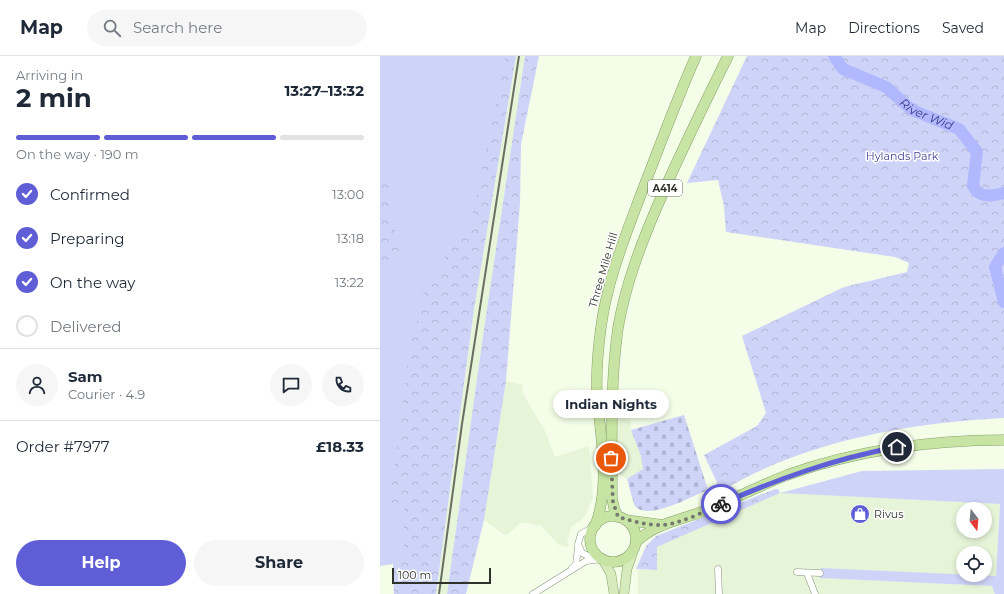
<!DOCTYPE html>
<meta charset="utf-8">
<style>
body{margin:0;font-family:Montserrat,sans-serif;background:#f6f6f7;color:#1f2937;height:100vh;display:flex;flex-direction:column;font-size:15px;white-space:nowrap}
*{box-sizing:border-box;margin:0}
p{font-size:13px;color:#747a83}
.icon{flex:none;width:22px;height:22px;fill:none;stroke:currentColor;stroke-width:2;stroke-linecap:round;stroke-linejoin:round}
.map{position:relative;flex:1;overflow:hidden}
.details{display:flex;flex-direction:column;background:#fff;width:380px}
.details>*{flex:none}
.needle{width:26px;rotate:164deg}
.fabs{position:absolute;left:576px;top:446px;display:grid;gap:8px}
.fabs a{display:grid;place-items:center;width:36px;height:36px;border-radius:50%;background:#fff;box-shadow:0 2px 6px #0003;font-size:20px}
.scale{position:absolute;left:12px;bottom:10px;width:99px;box-sizing:border-box;padding-left:4px;border:2px solid #2f322b;border-top:0;font-size:11px;line-height:14px;white-space:nowrap;color:#2f322b;-webkit-text-stroke:3px #fff;paint-order:stroke}
.pin{position:absolute;display:grid;place-items:center;width:34px;height:34px;color:#fff;margin:-17px;border:2px solid #fff;border-radius:50%;box-shadow:0 1px 4px #0007}
.courier{position:absolute;display:grid;place-items:center;width:40px;height:40px;margin:-20px;border:3px solid #605ed7;border-radius:50%;background:#fff;color:#222;box-shadow:0 1px 5px #0007}
.bubble{position:absolute;height:28px;border-radius:14px;background:#fff;box-shadow:0 2px 6px #0003;font-size:13px;font-weight:700;line-height:28px;text-align:center}
.headline em{font-style:normal;font-weight:700}
.headline div{display:flex;flex-direction:column-reverse}
.headline{display:flex;align-items:center;justify-content:space-between;height:68px;padding:0 16px}
h1{font-size:26px;font-weight:700;line-height:30px}
.bar{display:grid;grid-template-columns:repeat(4,1fr);gap:6px 4px;align-content:center;height:48px;padding:0 16px}
.bar i{height:5px;border-radius:3px;background:#e0e1e3}
.bar .active{background:#605ed7}
.bar p{grid-column:span 4}
.line{display:flex;align-items:center;gap:10px;padding:0 16px;border-top:1px solid #e0e1e3}
.line div{flex:1}
.round{display:grid;place-items:center;flex:none;width:42px;height:42px;border-radius:21px;background:#f6f6f7}
ol{padding:0 16px;list-style:none}
li{display:flex;align-items:center;gap:12px;height:44px}
li p{margin-inline-start:auto}
li .icon{padding:4px;border-radius:50%;background:#605ed7;color:#fff;stroke-width:4}
li:last-child{color:#747a83}
li i{width:22px;height:22px;border:2px solid #e0e1e3;border-radius:50%}
.cta{display:flex;gap:8px;margin-top:auto;padding:8px 16px}
.cta a{flex:1;height:46px;border-radius:24px;background:#605ed7;color:#fff;font-size:16px;font-weight:700;line-height:46px;text-align:center}
.cta a+a{background:#f6f6f7;color:#1f2937}
header{display:flex;align-items:center;gap:24px;box-sizing:border-box;height:56px;padding:0 20px;background:#fff;border-bottom:1px solid #e0e1e3}
header strong{font-size:19px}
nav{display:flex;gap:22px;margin-inline-start:auto;font-size:14px}
.search{width:280px;height:36px;background:#f6f6f7;display:flex;align-items:center;gap:10px;box-sizing:border-box;padding:0 14px;border-radius:22px;color:#747a83;font-size:15px}
main{display:flex;flex:1;min-height:0}
.map>svg:first-child{display:block}
.built{fill:#e6f4d8;fill-rule:evenodd}
.grass{fill:#ced3f8}
.forest{fill:url(#forest-crowns)}
.cemetery{fill:url(#cemetery-stones)}
.lines{fill:none;stroke-linecap:round;stroke-linejoin:round}
.river{stroke:#b1b8fe;stroke-width:12}
.minor-casing{stroke:#8a9380;stroke-width:7}
.primary-casing{stroke:#89a26b;stroke-width:10}
.trunk-casing{stroke:#89a26b;stroke-width:11}
.minor{stroke:#fff;stroke-width:6}
.primary{stroke:#d5ebbb;stroke-width:9}
.trunk{stroke:#c7e4a4;stroke-width:10}
.rail{stroke:#696e63;stroke-width:2}
.done{stroke:#74796d;stroke-width:4;stroke-dasharray:0 7.2}
.route{stroke:#605ed7;stroke-width:5}
.labels{text-anchor:middle;stroke-width:3;stroke-linejoin:round;paint-order:stroke}
.shield{fill:#fff;stroke:#6d706b;stroke-width:1}
.shield-label{font-size:10px;font-weight:bold;fill:#2f322b}
.park-label{font-size:11px;fill:#454596;stroke:#fff}
.street-label{font-size:11px;fill:#2f322b;stroke:#fff}
.poi-label{font-size:11px;fill:#2f322b;stroke:#fff;text-anchor:start}
.water-label{font-size:12px;font-style:italic;fill:#3a3888;stroke:#fff}
</style>
<header>
<strong>Map</strong>
<div class="search"><svg class="icon" aria-label="search" viewBox="0 0 24 24"><circle cx="10" cy="10" r="6"/><path d="M15 15l6 6"/></svg>Search here</div>
<nav><a>Map</a><a>Directions</a><a>Saved</a></nav>
</header>
<main>
<section class="details">
<div class="headline"><div><h1>2 min</h1><p>Arriving in</p></div><em>13:27–13:32</em></div>
<div class="bar"><i class="active"></i><i class="active"></i><i class="active"></i><i></i><p>On the way · 190 m</p></div>
<ol>
<li><svg class="icon" aria-label="check" viewBox="0 0 24 24"><path d="M5 12l5 5 9-10"/></svg>Confirmed<p>13:00</p></li>
<li><svg class="icon" aria-label="check" viewBox="0 0 24 24"><path d="M5 12l5 5 9-10"/></svg>Preparing<p>13:18</p></li>
<li><svg class="icon" aria-label="check" viewBox="0 0 24 24"><path d="M5 12l5 5 9-10"/></svg>On the way<p>13:22</p></li>
<li><i></i>Delivered</li>
</ol>
<div class="line" style="height:72px"><a class="round"><svg class="icon" aria-label="person" viewBox="0 0 24 24"><circle cx="12" cy="8" r="4"/><path d="M4 21q1-7 8-7t8 7"/></svg></a><div><b>Sam</b><p>Courier · 4.9</p></div><a class="round"><svg class="icon" aria-label="chat" viewBox="0 0 24 24"><path d="M4 5h16v11H9l-5 4z"/></svg></a><a class="round"><svg class="icon" aria-label="phone" viewBox="0 0 24 24"><path d="M5 4h4l2 5-3 2q2 4 5 5l2-3 5 2v4C11 20 4 13 5 4z"/></svg></a></div>
<div class="line" style="height:52px"><div>Order #7977</div><b>£18.33</b></div>
<div class="cta"><a>Help</a><a>Share</a></div>
</section>
<div class="map">
<svg width="624" height="538" viewBox="0 0 624 538">
<defs>
<pattern id="forest-crowns" width="20" height="18" patternUnits="userSpaceOnUse"><rect width="20" height="18" fill="#ced3f8"/><path d="M2 6a3 3 0 1 1 6 0M12 15a3 3 0 1 1 6 0" fill="none" stroke="#b1b6d5"/></pattern>
<pattern id="cemetery-stones" width="16" height="16" patternUnits="userSpaceOnUse"><rect width="16" height="16" fill="#ced3f8"/><path d="M2 7V4a2 2 0 0 1 4 0v3zM10 15v-3a2 2 0 0 1 4 0v3z" fill="#b1b6d5"/></pattern>
</defs>
<rect width="100%" height="100%" fill="#f3fde8"/>
<!-- built -->
<g class="built">
<path d="M 136,0 L 145,0 L 104,273 L 67,538 L 56,538 L 94,253 Z"/>
<path d="M 126,325 L 143,329 L 142,336 L 164,373 L 175,401 L 209,390 L 213,442 L 204,462 L 191,471 L 187,487 L 189,490 L 186,491 L 179,489 L 161,470 L 141,466 L 126,480 L 104,464 Z"/>
<path d="M 247,352 L 250,356 L 251,374 L 261,400 L 263,413 L 247,423 L 240,419 L 236,410 L 238,357 Z"/>
<path d="M 400,437 L 620,448 L 616,520 L 592,519 L 605,519 L 605,497 L 583,497 L 583,519 L 441,512 L 441,522 L 612,530 L 615,538 L 258,538 L 258,514 L 277,514 L 277,491 ZM 583,453 L 605,453 L 605,475 L 583,475 Z"/>
</g>
<!-- grass -->
<g class="grass">
<path d="M 0,0 L 126,0 L 58,456 L 14,538 L 13,508 L 0,510 Z"/>
<path d="M 624,413 L 624,538 L 615,538 L 612,530 L 440,522 L 441,512 L 616,520 L 620,448 L 400,437 L 482,415 Z"/>
</g>
<!-- forest -->
<g class="forest">
<path d="M 125,0 L 136,0 L 94,253 L 56,538 L 14,538 L 13,508 L 21,503 L 24,498 L 24,451 L 10,450 L 11,427 L 18,386 L 30,289 L 36,270 L 41,245 L 47,227 L 61,215 L 65,200 L 72,188 L 90,173 Z"/>
<path d="M 145,0 L 159,0 L 141,88 L 140,147 L 126,325 L 104,464 L 86,538 L 67,538 L 104,273 Z"/>
<path d="M 367,0 L 624,0 L 624,362 C 526,367 426,385 341,435 L 324,399 L 377,370 L 386,357 L 362,280 L 464,231 L 527,216 L 529,207 L 515,201 L 346,176 L 344,150 L 338,124 L 307,127 Z"/>
<path d="M 0,125 L 10,129 L 12,166 L 20,188 L 16,206 L 5,214 L 0,215 Z"/>
<path d="M 395,433 L 398,433 L 400,437 L 277,491 L 277,514 L 256,513 L 266,490 L 276,480 Z"/>
</g>
<!-- cemetery -->
<path class="cemetery" d="M 304,359 L 328,434 C 314,439 267,466 255,450 C 253,446 249,429 247,423 L 263,413 L 261,400 L 251,374 Z"/>
<g class="lines">
<!-- river -->
<g class="river">
<path id="s1" d="M 454,0 L 463,13 L 506,31 L 532,54 L 579,73 L 597,96 L 593,130 C 600,143 612,140 624,137"/>
<path d="M 624,197 L 615,211 L 624,246"/>
</g>
<!-- minor casing -->
<g class="minor-casing">
<g id="minor">
<path d="M 214,471 L 201,478 L 198,488 L 202,497 L 214,503"/>
<path d="M 192,512 L 196,509 L 198,491"/>
<path d="M 338,513 L 339,538"/>
<path d="M 417,516 L 440,517"/>
<path d="M 427,517 L 435,538"/>
<path d="M 153,538 L 206,505 L 221,503"/>
</g>
</g>
<!-- primary casing -->
<g class="primary-casing">
<g id="primary">
<path d="M 223,504 L 231,518 L 234,538"/>
<path d="M 244,538 L 247,513 L 253,496"/>
</g>
</g>
<!-- trunk casing -->
<g class="trunk-casing">
<g id="trunk">
<circle cx="233" cy="483" r="23"/>
<path d="M 238,461 L 234,452 L 232,442 C 232,385 230,328 238,272 C 246,225 264,180 283,137 C 303,91 326,45 348,0"/>
<path d="M 245,464 L 283,469"/>
<path d="M 215,470 C 231,429 220,380 217,338 C 216,315 218,293 221,271 C 227,225 245,181 261,138 C 279,92 296,45 316,0"/>
<path d="M 256,486 C 274,468 301,464 324,455 C 352,444 379,430 407,419 C 477,394 550,384 624,384"/>
</g>
</g>
<!-- minor -->
<use href="#minor" class="minor"/>
<!-- primary -->
<use href="#primary" class="primary"/>
<!-- trunk -->
<use href="#trunk" class="trunk"/>
<!-- rail -->
<path class="rail" d="M 59,538 L 82,368 L 139,0"/>
</g>
<g class="lines">
<!-- done -->
<path class="done" d="M 231,402 L 233,446 L 238,461 C 252,465 266,469 281,469 C 298,469 326,455 341,448"/>
<!-- route -->
<path class="route" d="M 341,448 C 400,422 454,403 517,391"/>
</g>
<!-- icons -->
<defs>
<g id="shop-disc" transform="scale(1)"><circle r="9.5" fill="#605ed7" stroke="#fff"/><path d="M-5-2.5h2.3a2.7 3.5 0 0 1 5.4 0H5L5.5 6h-11ZM-1.5-2.5h3a1.5 2.3 0 0 0-3 0Z" fill="#fff"/></g>
</defs>
<g fill-rule="evenodd">
<use href="#shop-disc" x="480" y="458"/>
</g>
<g class="labels">
<!-- shield labels -->
<rect class="shield" x="268" y="124" width="34" height="16" rx="3"/>
<g class="shield-label">
<text x="285" y="136">A414</text>
</g>
<!-- park labels -->
<g class="park-label">
<text x="522" y="104">Hylands Park</text>
</g>
<!-- street labels -->
<g class="street-label">
<text transform="translate(223 214) rotate(-74)" y="4">Three Mile Hill</text>
</g>
<!-- poi labels -->
<g class="poi-label">
<text x="494" y="462">Rivus</text>
</g>
<!-- water labels -->
<g class="water-label">
<text dy="4" stroke="none"><textPath href="#s1" startOffset="112">River Wid</textPath></text>
</g>
</g>
</svg>
<div class="fabs">
<a><svg class="needle" viewBox="-14 -14 28 28"><path d="M0-13l5 13h-10z" fill="#e53935"/><path d="M0 13l5-13h-10z" fill="#747a83"/></svg></a>
<a><svg class="icon" aria-label="locate" viewBox="0 0 24 24"><circle cx="12" cy="12" r="6"/><path d="M12 2v4M12 18v4M2 12h4M18 12h4"/></svg></a>
</div>
<div class="scale">100 m</div>
<div class="pin" style="left:231px;top:402px;background:#ea580c"><svg class="icon" aria-label="bag" viewBox="0 0 24 24"><path d="M5 8h14l-1 12H6zM9 8a3 3 0 0 1 6 0"/></svg></div>
<div class="pin" style="left:517px;top:391px;background:#1f2937"><svg class="icon" aria-label="home" viewBox="0 0 24 24"><path d="M3 11l9-7 9 7M6 9v11h12V9"/></svg></div>
<div class="courier" style="left:341px;top:448px"><svg class="icon" aria-label="bike" viewBox="0 0 24 24"><circle cx="6" cy="16" r="4"/><circle cx="18" cy="16" r="4"/><path d="M6 16l4-8h5l3 8M10 8l3 8H6M13 5h3"/></svg></div>
<div class="bubble" style="left:173px;top:334px;width:116px">Indian Nights</div>
</div>
</main>
